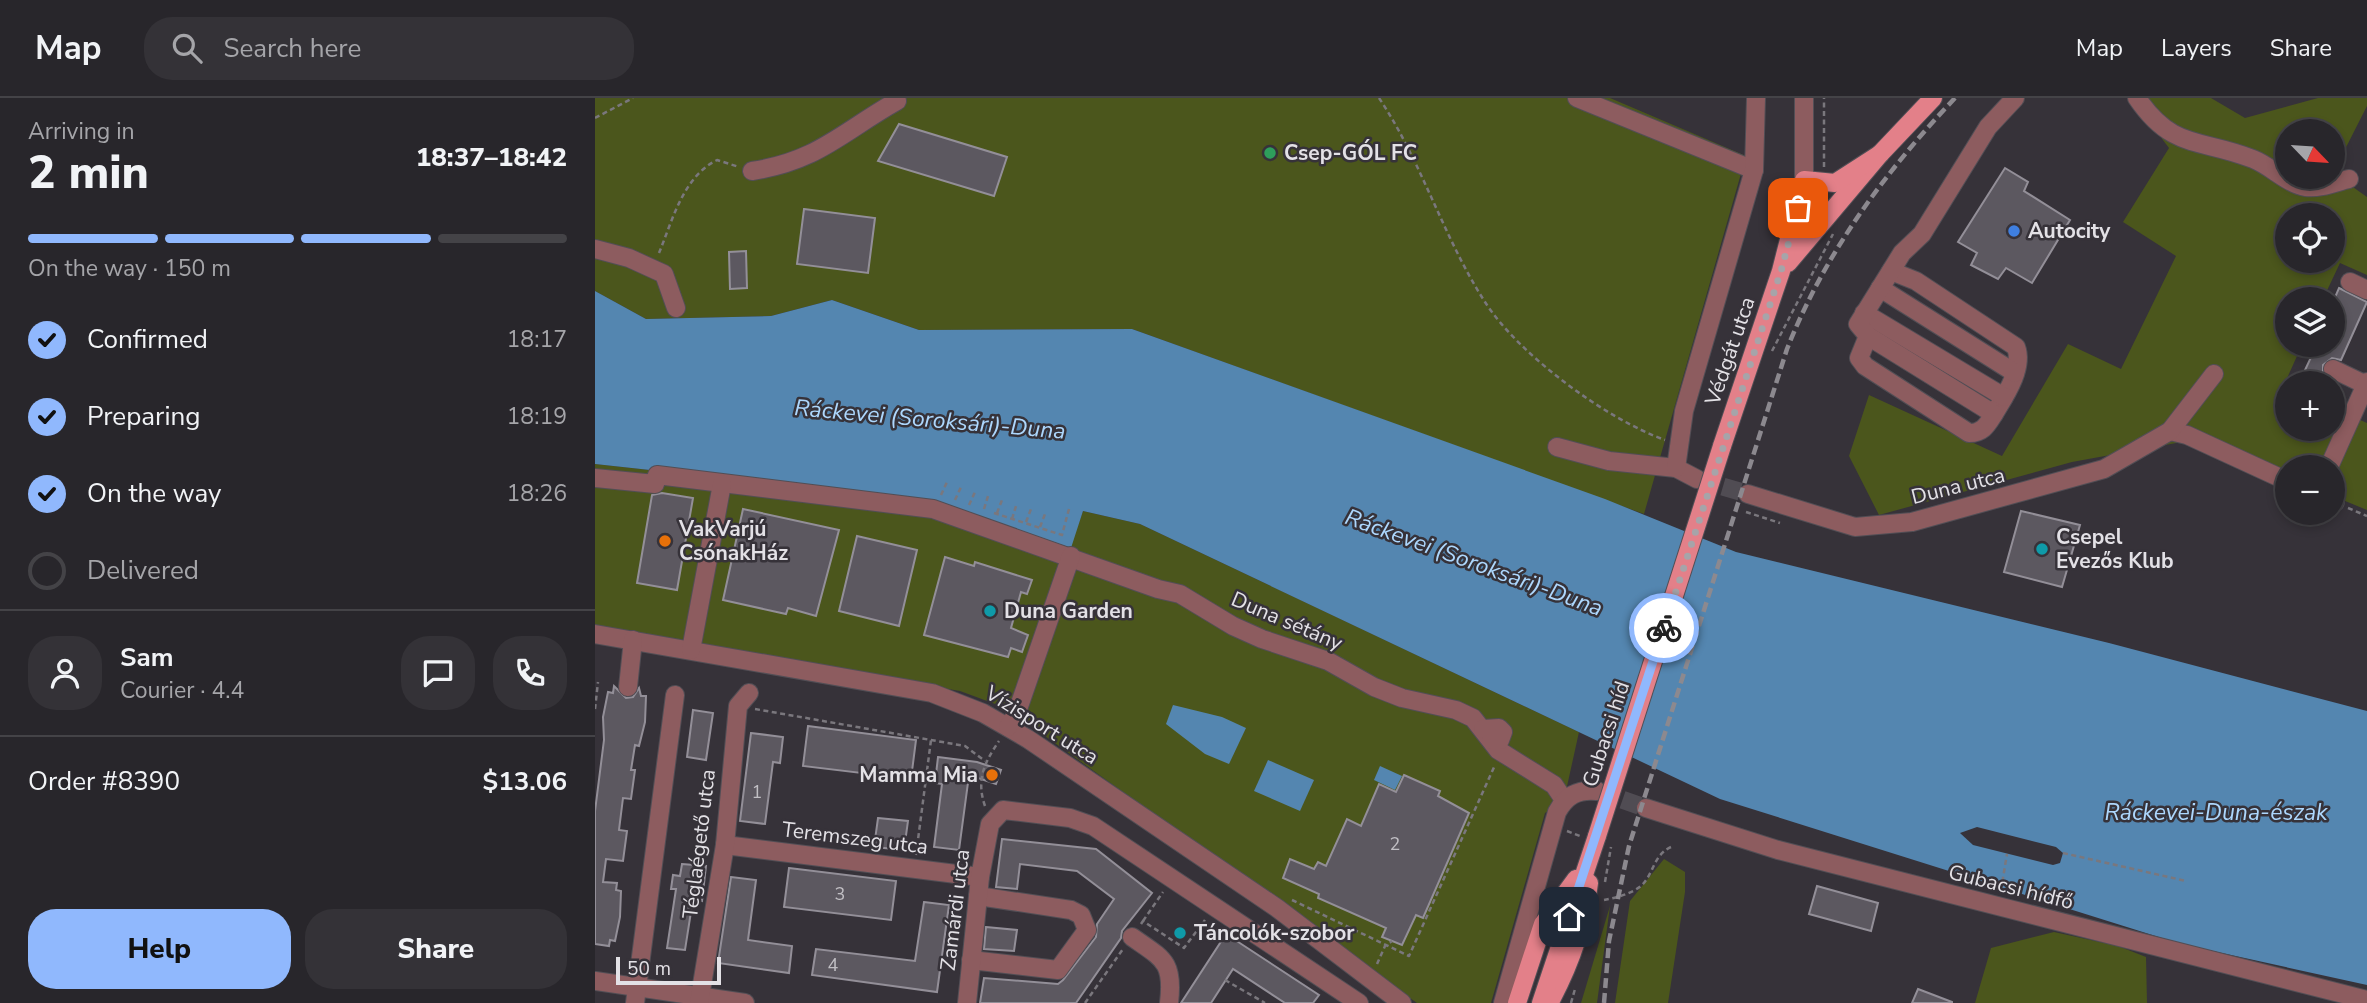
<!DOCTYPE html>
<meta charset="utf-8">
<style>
body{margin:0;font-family:"Nunito Sans",sans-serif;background:#343237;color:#f1f3f6;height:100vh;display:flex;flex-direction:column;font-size:26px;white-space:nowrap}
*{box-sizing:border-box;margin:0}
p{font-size:23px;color:#a5a5a9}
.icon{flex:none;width:38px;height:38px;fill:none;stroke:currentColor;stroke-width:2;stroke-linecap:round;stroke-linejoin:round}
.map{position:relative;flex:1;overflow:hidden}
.sheet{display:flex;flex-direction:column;background:#28262b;width:595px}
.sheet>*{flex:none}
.needle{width:46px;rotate:115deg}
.buttons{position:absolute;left:1680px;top:21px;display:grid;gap:14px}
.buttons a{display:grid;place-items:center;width:70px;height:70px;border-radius:50%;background:#28262b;box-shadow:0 4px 10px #0003,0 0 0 2px #444347;font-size:35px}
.scale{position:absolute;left:21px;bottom:18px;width:105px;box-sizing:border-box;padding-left:7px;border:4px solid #e3e1e6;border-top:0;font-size:19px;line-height:24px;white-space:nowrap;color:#e3e1e6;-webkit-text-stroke:5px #363239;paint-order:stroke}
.pin{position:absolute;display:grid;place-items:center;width:60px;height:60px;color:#fff;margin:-30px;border-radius:14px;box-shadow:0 4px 10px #0006}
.courier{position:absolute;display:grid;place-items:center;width:70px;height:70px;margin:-35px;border:5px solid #90b8fd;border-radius:50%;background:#fff;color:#222;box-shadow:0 2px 9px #0007}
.summary em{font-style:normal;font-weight:800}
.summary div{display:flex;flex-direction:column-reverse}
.summary{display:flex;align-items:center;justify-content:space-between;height:119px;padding:0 28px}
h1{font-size:46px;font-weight:800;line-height:52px}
.bar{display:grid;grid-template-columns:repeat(4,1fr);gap:10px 7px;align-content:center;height:84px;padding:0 28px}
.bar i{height:9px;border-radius:5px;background:#444347}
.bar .on{background:#90b8fd}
.bar p{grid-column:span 4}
.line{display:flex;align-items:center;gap:18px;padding:0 28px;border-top:2px solid #444347}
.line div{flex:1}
.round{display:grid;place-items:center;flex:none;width:74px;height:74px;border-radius:28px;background:#343237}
ol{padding:0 28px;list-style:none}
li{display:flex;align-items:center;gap:21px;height:77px}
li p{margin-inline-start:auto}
li .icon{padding:7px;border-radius:50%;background:#90b8fd;color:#111;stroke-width:4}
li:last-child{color:#a5a5a9}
li i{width:38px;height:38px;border:4px solid #444347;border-radius:50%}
.action{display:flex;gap:14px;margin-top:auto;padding:14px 28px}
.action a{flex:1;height:80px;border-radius:28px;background:#90b8fd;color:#111;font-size:28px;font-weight:800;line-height:80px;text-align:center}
.action a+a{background:#343237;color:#f1f3f6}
header{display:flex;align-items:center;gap:42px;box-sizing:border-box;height:98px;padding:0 35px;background:#28262b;border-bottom:2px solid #444347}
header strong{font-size:33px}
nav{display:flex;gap:38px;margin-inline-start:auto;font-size:24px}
.search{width:490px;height:63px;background:#343237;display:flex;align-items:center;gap:18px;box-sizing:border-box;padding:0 24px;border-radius:28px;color:#a5a5a9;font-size:26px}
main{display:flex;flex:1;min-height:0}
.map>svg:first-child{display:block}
.green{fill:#4b561c;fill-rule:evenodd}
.water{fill:#5486b0}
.pier{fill:#363239}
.building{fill:#5c5860;stroke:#938f98;stroke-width:2}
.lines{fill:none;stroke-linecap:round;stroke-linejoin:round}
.minor-tunnel{stroke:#504c53;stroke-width:18;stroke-dasharray:18 9;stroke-linecap:butt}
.minor-casing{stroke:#524e55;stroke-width:20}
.major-casing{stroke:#524e55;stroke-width:20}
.path{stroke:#7a777d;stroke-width:2.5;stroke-dasharray:5 3.5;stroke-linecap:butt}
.minor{stroke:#8d5c5f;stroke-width:18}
.major{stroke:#e38089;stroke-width:18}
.rail{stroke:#8c898f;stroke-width:4.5;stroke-dasharray:10 5;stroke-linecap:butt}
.major-bridge-casing{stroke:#524e55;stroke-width:20;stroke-linecap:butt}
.major-bridge{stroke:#e38089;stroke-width:18}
.done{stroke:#a6a4a9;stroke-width:7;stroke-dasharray:0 12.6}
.route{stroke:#90b8fd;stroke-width:9}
.leisure-dot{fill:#2e9e5b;stroke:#363239;stroke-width:2.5}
.shop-dot{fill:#3f7fe0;stroke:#363239;stroke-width:2.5}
.food-dot{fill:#e8710a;stroke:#363239;stroke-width:2.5}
.culture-dot{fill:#0f9aa8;stroke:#363239;stroke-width:2.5}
.labels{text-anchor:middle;stroke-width:5;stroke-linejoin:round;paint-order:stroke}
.number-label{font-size:18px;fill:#c1bfc4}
.poi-label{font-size:21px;font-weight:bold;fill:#e3e1e6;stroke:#363239;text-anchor:start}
.street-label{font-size:21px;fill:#e3e1e6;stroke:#363239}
.water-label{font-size:23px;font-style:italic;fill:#add7fd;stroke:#363239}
</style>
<header>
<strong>Map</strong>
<div class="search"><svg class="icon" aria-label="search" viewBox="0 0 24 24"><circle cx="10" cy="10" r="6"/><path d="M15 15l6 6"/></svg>Search here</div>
<nav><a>Map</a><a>Layers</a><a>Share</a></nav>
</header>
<main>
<section class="sheet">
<div class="summary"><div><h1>2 min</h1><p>Arriving in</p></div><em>18:37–18:42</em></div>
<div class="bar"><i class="on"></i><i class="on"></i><i class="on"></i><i></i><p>On the way · 150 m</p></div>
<ol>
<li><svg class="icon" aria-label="check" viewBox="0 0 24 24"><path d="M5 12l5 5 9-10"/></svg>Confirmed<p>18:17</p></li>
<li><svg class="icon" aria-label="check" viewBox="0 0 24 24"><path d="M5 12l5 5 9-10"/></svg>Preparing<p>18:19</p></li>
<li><svg class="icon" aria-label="check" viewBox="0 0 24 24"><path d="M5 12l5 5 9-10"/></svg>On the way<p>18:26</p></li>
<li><i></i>Delivered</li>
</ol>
<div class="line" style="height:126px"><a class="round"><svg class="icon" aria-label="person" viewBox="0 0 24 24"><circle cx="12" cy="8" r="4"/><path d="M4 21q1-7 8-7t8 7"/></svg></a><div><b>Sam</b><p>Courier · 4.4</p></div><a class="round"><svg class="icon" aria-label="chat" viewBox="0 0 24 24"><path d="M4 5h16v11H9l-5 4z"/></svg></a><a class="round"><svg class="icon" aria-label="phone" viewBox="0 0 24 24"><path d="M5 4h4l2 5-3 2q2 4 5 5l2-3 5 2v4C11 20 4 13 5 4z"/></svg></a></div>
<div class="line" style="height:91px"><div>Order #8390</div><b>$13.06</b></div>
<div class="action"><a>Help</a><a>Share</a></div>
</section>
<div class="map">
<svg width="1772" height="905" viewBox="0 0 1772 905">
<rect width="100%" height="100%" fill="#363239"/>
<!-- green -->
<g class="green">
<path d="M 0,0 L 1015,0 L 1151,58 L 1049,416 L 537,231 L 324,232 L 237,202 L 176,218 L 51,221 L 0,193 Z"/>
<path d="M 1536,0 L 1616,0 L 1650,20 L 1723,0 L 1772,0 L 1772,8 L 1738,75 L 1772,99 L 1772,177 L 1745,165 L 1728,201 L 1692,201 L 1692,247 L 1707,247 L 1689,287 L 1692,289 L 1692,331 L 1738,331 L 1738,310 L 1772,325 L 1772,412 L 1738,398 L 1738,369 L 1692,369 L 1692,379 L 1603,341 L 1477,364 L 1284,417 L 1254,358 L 1274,297 L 1407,358 L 1473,246 L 1526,271 L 1581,158 L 1528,124 L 1574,50 ZM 1692,33 L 1738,33 L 1738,79 L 1692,79 ZM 1692,117 L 1738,117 L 1738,163 L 1692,163 Z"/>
<path d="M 0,366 L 340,403 L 475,449 L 488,413 L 545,426 L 984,634 L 969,702 L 950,715 L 896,905 L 822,905 L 411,610 L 365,593 L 0,531 Z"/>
<path d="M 1069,761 L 1090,774 L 1090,794 L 1073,905 L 1020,905 L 1035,803 Z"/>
<path d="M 1015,808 L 1002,905 L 986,905 Z"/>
<path d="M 1459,834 L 1523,848 L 1551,859 L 1552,905 L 1380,905 L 1396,850 Z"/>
</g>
<!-- water -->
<g class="water">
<path d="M 0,193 L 51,221 L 176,218 L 237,202 L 324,232 L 537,231 L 1010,401 L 1141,454 L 1514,545 L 1772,613 L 1772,887 L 1586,846 L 1125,701 L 545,426 L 488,413 L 476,450 L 340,403 L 0,366 Z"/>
<path d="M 578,607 L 627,619 L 651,630 L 634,666 L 610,656 L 571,626 Z"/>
<path d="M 673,662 L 719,682 L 705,713 L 659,693 Z"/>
<path d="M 785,668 L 807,678 L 800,692 L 779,682 Z"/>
</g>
<!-- pier -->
<path class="pier" d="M 1382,729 L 1461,749 L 1468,755 L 1465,765 L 1458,767 L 1378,747 L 1365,735 Z"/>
<!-- building -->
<g class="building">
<path d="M 304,26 L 412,59 L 399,98 L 283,63 Z"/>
<path d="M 1410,70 L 1433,84 L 1429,93 L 1475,122 L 1437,185 L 1411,170 L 1403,181 L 1376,167 L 1382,155 L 1363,144 Z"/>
<path d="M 209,111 L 280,120 L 273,175 L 202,166 Z"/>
<path d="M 151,153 L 152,190 L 135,191 L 134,154 Z"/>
<path d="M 1744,190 L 1772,204 L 1746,262 L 1737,260 L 1728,267 L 1728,277 L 1735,285 L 1704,285 L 1718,255 L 1700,247 L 1738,247 L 1738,204 Z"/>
<path d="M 67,395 L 98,400 L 82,492 L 42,485 L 57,397 Z"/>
<path d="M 148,411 L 244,432 L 221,518 L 193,510 L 191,516 L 128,502 Z"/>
<path d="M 1426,413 L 1485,427 L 1467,489 L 1409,474 Z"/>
<path d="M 262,438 L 322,452 L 304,528 L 244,513 Z"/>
<path d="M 350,459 L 379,468 L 380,464 L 437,482 L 432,496 L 426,494 L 416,530 L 433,537 L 427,554 L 416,550 L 413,559 L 329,537 Z"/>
<path d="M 19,588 L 31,600 L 38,599 L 44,590 L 46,598 L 51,598 L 50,624 L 44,648 L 40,647 L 36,672 L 40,672 L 36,701 L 28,700 L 24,732 L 32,733 L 28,763 L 11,761 L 8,784 L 22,785 L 21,792 L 26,793 L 25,819 L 20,843 L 15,842 L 14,848 L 0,846 L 0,713 L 9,642 L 8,619 L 13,594 L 18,595 Z"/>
<path d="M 98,612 L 118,615 L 111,662 L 92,659 Z"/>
<path d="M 213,628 L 321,642 L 316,681 L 208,668 Z"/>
<path d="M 156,635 L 188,639 L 185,665 L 178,664 L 170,726 L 145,723 Z"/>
<path d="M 343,659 L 382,664 L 406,672 L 401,686 L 374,677 L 364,752 L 339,749 L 347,686 L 340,685 Z"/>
<path d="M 809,677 L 845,693 L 843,698 L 874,715 L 828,820 L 821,817 L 807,847 L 787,839 L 791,830 L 723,800 L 724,796 L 688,780 L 695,761 L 719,771 L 723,764 L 731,768 L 752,721 L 766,728 L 784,686 L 801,694 Z"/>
<path d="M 283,720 L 313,723 L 309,752 L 279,749 Z"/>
<path d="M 407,741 L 501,751 L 557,795 L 527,833 L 526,840 L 481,905 L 385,905 L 389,880 L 463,886 L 468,882 L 501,839 L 502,826 L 519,801 L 482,773 L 425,766 L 422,791 L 401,789 Z"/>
<path d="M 87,766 L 111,768 L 107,803 L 98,801 L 90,852 L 72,850 L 81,791 L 76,791 L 78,777 L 85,778 Z"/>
<path d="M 194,770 L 301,783 L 296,822 L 189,809 Z"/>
<path d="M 136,779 L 161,782 L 153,842 L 197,848 L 194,875 L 123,865 Z"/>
<path d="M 1222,788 L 1283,805 L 1276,833 L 1214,816 Z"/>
<path d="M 329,804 L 354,807 L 342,894 L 217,877 L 221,851 L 320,863 Z"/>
<path d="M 391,829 L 422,832 L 419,853 L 389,851 Z"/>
<path d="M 631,836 L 724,897 L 718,905 L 690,905 L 638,871 L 616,905 L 586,905 Z"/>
<path d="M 1323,891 L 1357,904 L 1357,905 L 1317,905 Z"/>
</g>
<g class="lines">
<!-- minor-tunnel -->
<g class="minor-tunnel">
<path d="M 1102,381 L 1153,396"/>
<path d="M 1002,693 L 1051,710"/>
</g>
<!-- minor casing -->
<g class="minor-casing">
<g id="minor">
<path d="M 982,0 L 1159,72"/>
<path d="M 1542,0 C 1578,53 1606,40 1658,61 C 1676,68 1692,86 1711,89 C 1725,91 1741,84 1754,81"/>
<path d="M 157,73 C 223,63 247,34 302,3"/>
<path d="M 1209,82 L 1209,0"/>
<path d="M 0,151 L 34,160 L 69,176 L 81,210"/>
<path d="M 1296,173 L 1321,183 L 1421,249 C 1429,270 1410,298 1399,316"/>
<path d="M 1755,184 L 1772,192"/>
<path d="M 1285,190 L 1420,275"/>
<path d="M 1269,215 L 1409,299"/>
<path d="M 1273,238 L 1264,260 L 1270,268 L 1374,335 C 1388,335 1392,327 1399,316 L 1273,238 L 1263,226 L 1307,155 L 1327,136 L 1393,29 L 1420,0"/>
<path d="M 1738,271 L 1771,287"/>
<path d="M 1575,333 L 1592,337 L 1692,383"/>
<path d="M 962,349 L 1014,363 L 1081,370 L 1102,381"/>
<path d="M 1734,369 L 1772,284"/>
<path d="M 1081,370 L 1089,313 L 1159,72 L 1161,0"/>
<path d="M 0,380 L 60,386 L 62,377 L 338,411 L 563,491 L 585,496 L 638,528 L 667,541 L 733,563 L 779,589 L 807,600 L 861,612 L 878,620 L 903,652 L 959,687 L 969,702"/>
<path d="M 1153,396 L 1260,429 L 1317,424 L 1509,371 L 1575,333 L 1619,276"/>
<path d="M 1738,403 L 1740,404"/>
<path d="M 0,536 L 337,595 L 388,615 L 433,641 L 682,810 L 807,905"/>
<path d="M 96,552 L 127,386"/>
<path d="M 33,589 L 38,542"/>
<path d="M 413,629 L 421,617 L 476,458"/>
<path d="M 888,631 L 904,630 L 908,634 L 905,642 L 896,642"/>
<path d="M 1051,710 L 1183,752 L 1772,902"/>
<path d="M 130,747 L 385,779"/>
<path d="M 537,839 C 568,861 579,863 574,905"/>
<path d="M 376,862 L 463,872 L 492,832 L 486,817 L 476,812 L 383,798"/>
<path d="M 0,883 L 150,905"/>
<path d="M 40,905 L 80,597"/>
<path d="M 104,905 L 130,747 L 143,608 L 154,595"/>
<path d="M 372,905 L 385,779 L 395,726 L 408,712 L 475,720 L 498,728 L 764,905"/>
<path d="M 908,905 L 962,714 C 971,698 982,691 1002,693"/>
</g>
</g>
<!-- major casing -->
<g class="major-casing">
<g id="major">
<path d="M 1193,165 L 1285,56 L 1338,0"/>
<path d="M 1127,348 L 1186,173 L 1209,82 L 1240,85 L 1285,56"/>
<path d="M 957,900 C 977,862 989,827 994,785"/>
<path d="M 922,905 L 948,826 L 981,781"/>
<path d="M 946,905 L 1002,738"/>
</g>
</g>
<!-- path -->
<g class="path">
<path d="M 784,0 C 827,64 848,139 890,204 C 924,257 1011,321 1070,342"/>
<path d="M 0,20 L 38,0"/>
<path d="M 1229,69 L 1229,0"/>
<path d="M 64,155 C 78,121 88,79 122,62 L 144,69"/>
<path d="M 1177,253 L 1238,136"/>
<path d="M 346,397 L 352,384"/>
<path d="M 360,402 L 366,389"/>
<path d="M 374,407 L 380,394"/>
<path d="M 1753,410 L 1772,418"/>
<path d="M 389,411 L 393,398"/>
<path d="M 1151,414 L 1185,425"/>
<path d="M 399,415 L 467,437 L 474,411"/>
<path d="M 402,415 L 407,402"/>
<path d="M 417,421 L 421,408"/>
<path d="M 431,424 L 436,411"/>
<path d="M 445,429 L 450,416"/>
<path d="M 0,611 L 3,584"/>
<path d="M 160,611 L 370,648 L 390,663"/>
<path d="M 390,708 C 381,682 389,665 404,643"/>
<path d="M 972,733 L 985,738"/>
<path d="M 1468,755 L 1591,783"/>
<path d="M 321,757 L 336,642"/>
<path d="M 1010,784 L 1016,749"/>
<path d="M 1406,792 L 1412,756"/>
<path d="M 697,802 L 814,858 L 900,667"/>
<path d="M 1009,802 C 1020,800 1036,796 1046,788 C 1059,776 1058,757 1076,749"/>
<path d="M 548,823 L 568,794"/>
<path d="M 546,826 L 548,823 L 589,850 L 610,822"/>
<path d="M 782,866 L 790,848 L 797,843"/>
<path d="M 630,882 L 670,905"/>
<path d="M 490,905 L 528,851"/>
<path d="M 976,905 L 980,891"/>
</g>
<!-- minor -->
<use href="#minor" class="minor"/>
<!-- major -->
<use href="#major" class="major"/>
<!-- rail -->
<path class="rail" d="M 1009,905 L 1014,843 L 1034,748 L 1192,251 C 1230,155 1289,75 1360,0"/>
<!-- major-bridge casing -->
<g class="major-bridge-casing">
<path id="major-bridge" d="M 1002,738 L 1127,348"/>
</g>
<!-- major-bridge -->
<use href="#major-bridge" class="major-bridge"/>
</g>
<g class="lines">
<!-- done -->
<path class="done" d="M 1069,530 L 1186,173 L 1203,110"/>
<!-- route -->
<path class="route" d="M 974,819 L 1069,530"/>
</g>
<!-- markers -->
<circle class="leisure-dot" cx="675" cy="55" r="7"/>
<circle class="shop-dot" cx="1419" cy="133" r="7"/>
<g class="food-dot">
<circle cx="70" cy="443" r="7"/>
<circle cx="397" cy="677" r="7"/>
</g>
<g class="culture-dot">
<circle cx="1447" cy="451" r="7"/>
<circle cx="395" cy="513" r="7"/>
<circle cx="585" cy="835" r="7"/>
</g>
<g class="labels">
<!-- number labels -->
<g class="number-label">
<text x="162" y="700">1</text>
<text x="800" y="752">2</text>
<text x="245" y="802">3</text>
<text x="238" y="873">4</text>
</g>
<!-- poi labels -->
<g class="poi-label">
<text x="689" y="62">Csep-GÓL FC</text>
<text x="1433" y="140">Autocity</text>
<text x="84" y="438">VakVarjú<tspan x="84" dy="24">CsónakHáz</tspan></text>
<text x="1461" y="446">Csepel<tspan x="1461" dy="24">Evezős Klub</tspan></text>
<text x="409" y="520">Duna Garden</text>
<text x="383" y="684" text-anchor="end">Mamma Mia</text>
<text x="599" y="842">Táncolók-szobor</text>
</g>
<!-- street labels -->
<g class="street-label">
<text transform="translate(1135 253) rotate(-71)" y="7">Védgát utca</text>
<text transform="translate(1363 388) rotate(-14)" y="7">Duna utca</text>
<text transform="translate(692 523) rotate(23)" y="7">Duna sétány</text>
<text transform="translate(447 627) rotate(32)" y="7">Vízisport utca</text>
<text transform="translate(1011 636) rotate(-72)" y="7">Gubacsi híd</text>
<text transform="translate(260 740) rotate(7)" y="7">Teremszeg utca</text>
<text transform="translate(104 746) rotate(-83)" y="7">Téglaégető utca</text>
<text transform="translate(1416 789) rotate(14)" y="7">Gubacsi hídfő</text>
<text transform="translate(360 812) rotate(-83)" y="7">Zamárdi utca</text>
</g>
<!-- water labels -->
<g class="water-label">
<text transform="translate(335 321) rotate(5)" y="8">Ráckevei (Soroksári)-Duna</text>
<text transform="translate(879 464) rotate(20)" y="8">Ráckevei (Soroksári)-Duna</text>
<text x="1621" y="722">Ráckevei-Duna-észak</text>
</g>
</g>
</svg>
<div class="buttons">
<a><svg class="needle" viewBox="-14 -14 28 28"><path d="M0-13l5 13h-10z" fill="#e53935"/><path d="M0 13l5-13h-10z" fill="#a5a5a9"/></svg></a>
<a><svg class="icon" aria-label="locate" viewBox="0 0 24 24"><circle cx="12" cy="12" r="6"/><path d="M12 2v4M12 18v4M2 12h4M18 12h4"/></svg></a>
<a><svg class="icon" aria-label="layers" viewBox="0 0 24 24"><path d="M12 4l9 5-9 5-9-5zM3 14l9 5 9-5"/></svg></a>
<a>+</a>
<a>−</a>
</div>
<div class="scale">50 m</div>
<div class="pin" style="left:1203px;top:110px;background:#ea580c"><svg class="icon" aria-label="bag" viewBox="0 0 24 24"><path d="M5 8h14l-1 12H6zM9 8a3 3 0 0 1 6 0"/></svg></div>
<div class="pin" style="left:974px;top:819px;background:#1f2937"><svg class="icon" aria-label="home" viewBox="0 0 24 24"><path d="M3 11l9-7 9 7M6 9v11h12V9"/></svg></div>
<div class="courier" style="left:1069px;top:530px"><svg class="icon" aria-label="bike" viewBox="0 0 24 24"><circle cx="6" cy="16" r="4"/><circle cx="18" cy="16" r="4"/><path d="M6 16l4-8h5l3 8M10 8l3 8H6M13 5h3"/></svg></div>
</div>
</main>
